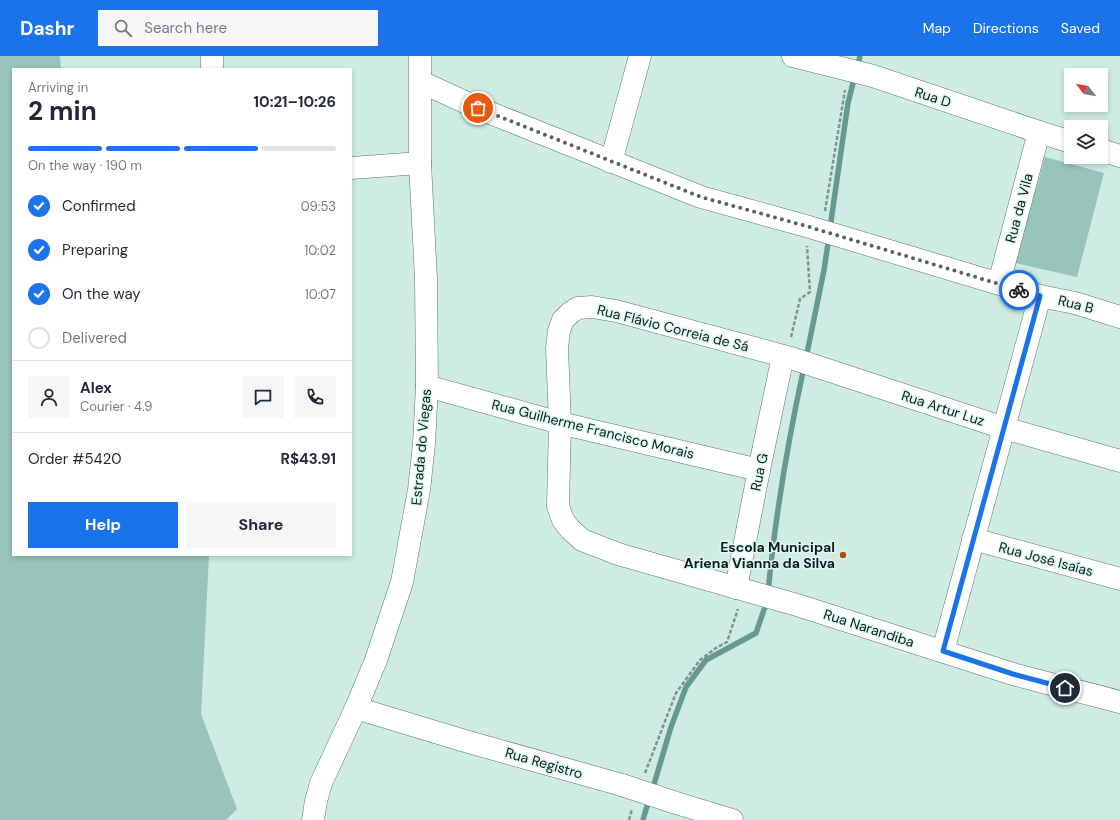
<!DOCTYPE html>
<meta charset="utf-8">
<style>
body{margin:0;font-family:"DM Sans",sans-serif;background:#f6f6f7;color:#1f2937;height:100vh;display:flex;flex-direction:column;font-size:15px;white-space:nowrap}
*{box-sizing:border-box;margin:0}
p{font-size:13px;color:#747a83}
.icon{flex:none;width:22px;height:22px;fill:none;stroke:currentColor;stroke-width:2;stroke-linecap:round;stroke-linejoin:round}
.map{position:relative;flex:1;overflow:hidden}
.drawer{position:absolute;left:12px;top:12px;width:340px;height:488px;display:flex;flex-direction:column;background:#fff;border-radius:0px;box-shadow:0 2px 6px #0003}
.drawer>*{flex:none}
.needle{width:26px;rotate:301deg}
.controls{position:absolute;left:1064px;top:12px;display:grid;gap:8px}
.controls a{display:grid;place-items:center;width:44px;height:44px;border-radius:0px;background:#fff;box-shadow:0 2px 6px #0003;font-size:20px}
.pin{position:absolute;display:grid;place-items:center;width:34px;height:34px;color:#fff;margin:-17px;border:2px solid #fff;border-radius:50%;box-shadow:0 1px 4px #0007}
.courier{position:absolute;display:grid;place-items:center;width:40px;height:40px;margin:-20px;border:3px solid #1a73e8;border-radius:50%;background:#fff;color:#222;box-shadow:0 1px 5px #0007}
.head em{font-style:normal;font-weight:700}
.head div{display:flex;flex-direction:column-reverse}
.head{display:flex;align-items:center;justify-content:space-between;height:68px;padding:0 16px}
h1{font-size:26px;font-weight:700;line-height:30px}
.bar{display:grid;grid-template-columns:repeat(4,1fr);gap:6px 4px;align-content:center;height:48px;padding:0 16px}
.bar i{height:5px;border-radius:3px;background:#e0e1e3}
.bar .on{background:#1a73e8}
.bar p{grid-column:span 4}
.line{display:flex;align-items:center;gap:10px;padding:0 16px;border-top:1px solid #e0e1e3}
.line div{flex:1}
.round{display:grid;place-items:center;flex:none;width:42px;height:42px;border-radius:0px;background:#f6f6f7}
ol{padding:0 16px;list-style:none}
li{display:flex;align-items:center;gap:12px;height:44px}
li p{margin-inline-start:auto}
li .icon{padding:4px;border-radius:50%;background:#1a73e8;color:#fff;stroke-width:4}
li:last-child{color:#747a83}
li i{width:22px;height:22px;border:2px solid #e0e1e3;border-radius:50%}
.cta{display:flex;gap:8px;margin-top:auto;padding:8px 16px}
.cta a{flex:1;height:46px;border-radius:0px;background:#1a73e8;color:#fff;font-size:16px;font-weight:700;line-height:46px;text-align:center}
.cta a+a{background:#f6f6f7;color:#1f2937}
header{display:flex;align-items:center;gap:24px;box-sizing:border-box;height:56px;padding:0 20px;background:#1a73e8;color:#fff}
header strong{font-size:19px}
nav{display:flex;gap:22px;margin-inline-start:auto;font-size:14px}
.search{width:280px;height:36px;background:#f6f6f7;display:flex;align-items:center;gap:10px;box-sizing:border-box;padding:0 14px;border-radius:0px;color:#747a83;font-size:15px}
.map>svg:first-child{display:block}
.green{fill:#99c4ba}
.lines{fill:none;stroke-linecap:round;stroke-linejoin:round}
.stream{stroke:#679a8f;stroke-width:5.5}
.street-casing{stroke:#5b7670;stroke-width:23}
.path{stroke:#7e948e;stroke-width:2.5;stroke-dasharray:4 2;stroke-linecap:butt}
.street{stroke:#fff;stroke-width:22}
.street-bridge-casing{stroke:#5b7670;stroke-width:23;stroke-linecap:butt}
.street-bridge{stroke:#fff;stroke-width:22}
.done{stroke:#546561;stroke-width:4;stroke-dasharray:0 7.2}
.route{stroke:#1a73e8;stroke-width:5}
.poi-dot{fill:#af5101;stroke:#dbf9f2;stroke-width:1.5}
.labels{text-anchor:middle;stroke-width:3;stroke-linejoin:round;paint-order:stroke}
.street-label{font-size:14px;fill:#121d1b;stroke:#dbf9f2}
.poi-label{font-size:14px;font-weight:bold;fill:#121d1b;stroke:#dbf9f2;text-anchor:end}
</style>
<header>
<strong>Dashr</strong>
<div class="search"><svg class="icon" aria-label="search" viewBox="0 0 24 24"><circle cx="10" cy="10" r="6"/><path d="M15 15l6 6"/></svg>Search here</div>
<nav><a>Map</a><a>Directions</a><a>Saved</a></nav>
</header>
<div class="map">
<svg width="1120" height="764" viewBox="0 0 1120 764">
<rect width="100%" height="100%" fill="#ceece4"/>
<!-- green -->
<g class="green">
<path d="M 0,0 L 60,0 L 61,13 L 13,13 L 13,499 L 209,499 L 201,658 L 237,753 L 226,764 L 0,764 Z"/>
<path d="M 1045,101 L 1104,117 L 1077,221 L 1015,207 Z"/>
</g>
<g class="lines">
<!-- stream -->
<g class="stream">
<path d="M 857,11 L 860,0"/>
<path d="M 830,172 L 848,47 L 855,19"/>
<path d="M 806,302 L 824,214 L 829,181"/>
<path d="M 768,537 C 775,461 788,385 804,311"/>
<path d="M 652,735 L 671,671 L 686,631 L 706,604 L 756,577 L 767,545"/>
<path d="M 643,764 L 649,743"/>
</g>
<!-- street casing -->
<g class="street-casing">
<g id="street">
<path d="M 793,0 L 873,20 L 1039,76 L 1071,86"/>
<path d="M 212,13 L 212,0"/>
<path d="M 421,26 L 478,52 L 538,76 L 701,141 L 806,170 L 1040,240 L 1075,247 L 1120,261"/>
<path d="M 1101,94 L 1120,100"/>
<path d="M 611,106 L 640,0"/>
<path d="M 351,112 L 420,107"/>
<path d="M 999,227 L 1039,76"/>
<path d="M 427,330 L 560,367 L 759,414"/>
<path d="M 1120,405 L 1004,372 L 791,302 L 616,255 L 592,251 L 578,252 L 570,257 L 563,264 L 559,275 L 557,292 L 560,367 L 558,450 L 563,464 L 570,473 L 582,484 L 618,498 L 797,549 L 1013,618 L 1120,646"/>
<path d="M 973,483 L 1120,523"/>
<path d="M 736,532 L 759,414 L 783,300"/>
<path d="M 943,595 L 1040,240"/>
<path d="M 356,652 L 465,685 L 622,729"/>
<path d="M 673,746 L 732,764"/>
<path d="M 313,764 L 316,745 L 321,727 L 356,652 L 376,604 L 402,526 L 419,434 L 424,388 L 427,330 L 426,223 L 420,107 L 420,0"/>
</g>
</g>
<!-- path -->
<g class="path">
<path d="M 825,155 L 845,34"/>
<path d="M 791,281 L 800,243 L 810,236 L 807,190"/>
<path d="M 645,717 L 676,637 L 700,604 L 716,592 L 727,586 L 738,553"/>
<path d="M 629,764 L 632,753"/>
</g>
<!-- street -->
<use href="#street" class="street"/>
<!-- street-bridge casing -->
<g class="street-bridge-casing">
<path id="street-bridge" d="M 622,729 L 673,746"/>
</g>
<!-- street-bridge -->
<use href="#street-bridge" class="street-bridge"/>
</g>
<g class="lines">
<!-- done -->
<path class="done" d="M 478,52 L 701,141 L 806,170 L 1019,234"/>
<!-- route -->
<path class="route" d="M 1019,234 L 1040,240 L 943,595 L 1013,618 L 1065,632"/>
</g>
<!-- markers -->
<circle class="poi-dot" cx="843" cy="499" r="4"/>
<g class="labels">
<!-- street labels -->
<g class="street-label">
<text transform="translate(933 41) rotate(18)" y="5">Rua D</text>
<text transform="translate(1019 152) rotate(-75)" y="5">Rua da Vila</text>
<text transform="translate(1076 248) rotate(14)" y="5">Rua B</text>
<text transform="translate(673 272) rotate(14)" y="5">Rua Flávio Correia de Sá</text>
<text transform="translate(943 352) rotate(18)" y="5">Rua Artur Luz</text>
<text transform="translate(593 373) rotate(14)" y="5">Rua Guilherme Francisco Morais</text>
<text transform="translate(421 391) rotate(-85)" y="5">Estrada do Viegas</text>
<text transform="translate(759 416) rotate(-78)" y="5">Rua G</text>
<text transform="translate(1046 503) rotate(15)" y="5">Rua José Isaías</text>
<text transform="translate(869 572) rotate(18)" y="5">Rua Narandiba</text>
<text transform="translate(544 707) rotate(16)" y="5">Rua Registro</text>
</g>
<!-- poi labels -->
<g class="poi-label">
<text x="835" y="496">Escola Municipal<tspan x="835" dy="16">Ariena Vianna da Silva</tspan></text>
</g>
</g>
</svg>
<div class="controls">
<a><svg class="needle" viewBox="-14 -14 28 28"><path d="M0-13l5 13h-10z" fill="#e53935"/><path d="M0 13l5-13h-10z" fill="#747a83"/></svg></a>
<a><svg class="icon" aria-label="layers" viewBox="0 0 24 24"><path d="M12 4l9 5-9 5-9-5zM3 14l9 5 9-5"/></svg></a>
</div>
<div class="pin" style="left:478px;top:52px;background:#ea580c"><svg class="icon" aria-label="bag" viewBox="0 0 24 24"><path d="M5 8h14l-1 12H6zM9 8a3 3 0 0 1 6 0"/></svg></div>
<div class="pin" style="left:1065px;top:632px;background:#1f2937"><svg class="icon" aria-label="home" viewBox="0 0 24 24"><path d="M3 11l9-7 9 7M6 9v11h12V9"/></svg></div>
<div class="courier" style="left:1019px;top:234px"><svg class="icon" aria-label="bike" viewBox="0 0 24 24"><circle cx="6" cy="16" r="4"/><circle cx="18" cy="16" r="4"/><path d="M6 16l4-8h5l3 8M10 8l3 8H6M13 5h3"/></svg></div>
<section class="drawer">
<div class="head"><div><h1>2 min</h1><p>Arriving in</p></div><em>10:21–10:26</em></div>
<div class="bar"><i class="on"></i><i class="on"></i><i class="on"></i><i></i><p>On the way · 190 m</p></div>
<ol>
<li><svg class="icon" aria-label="check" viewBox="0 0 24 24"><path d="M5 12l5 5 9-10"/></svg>Confirmed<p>09:53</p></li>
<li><svg class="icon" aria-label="check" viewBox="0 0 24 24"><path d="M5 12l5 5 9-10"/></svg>Preparing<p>10:02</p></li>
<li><svg class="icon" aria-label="check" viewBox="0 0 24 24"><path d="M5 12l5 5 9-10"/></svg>On the way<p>10:07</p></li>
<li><i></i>Delivered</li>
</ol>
<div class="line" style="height:72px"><a class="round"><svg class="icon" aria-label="person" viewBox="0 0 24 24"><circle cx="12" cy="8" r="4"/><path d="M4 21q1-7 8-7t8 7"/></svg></a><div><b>Alex</b><p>Courier · 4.9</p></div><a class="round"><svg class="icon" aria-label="chat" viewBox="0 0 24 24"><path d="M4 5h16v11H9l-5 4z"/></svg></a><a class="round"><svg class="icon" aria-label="phone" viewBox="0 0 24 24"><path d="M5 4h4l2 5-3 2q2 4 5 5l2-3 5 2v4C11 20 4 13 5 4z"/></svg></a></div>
<div class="line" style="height:52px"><div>Order #5420</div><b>R$43.91</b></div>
<div class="cta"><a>Help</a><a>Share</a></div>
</section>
</div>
